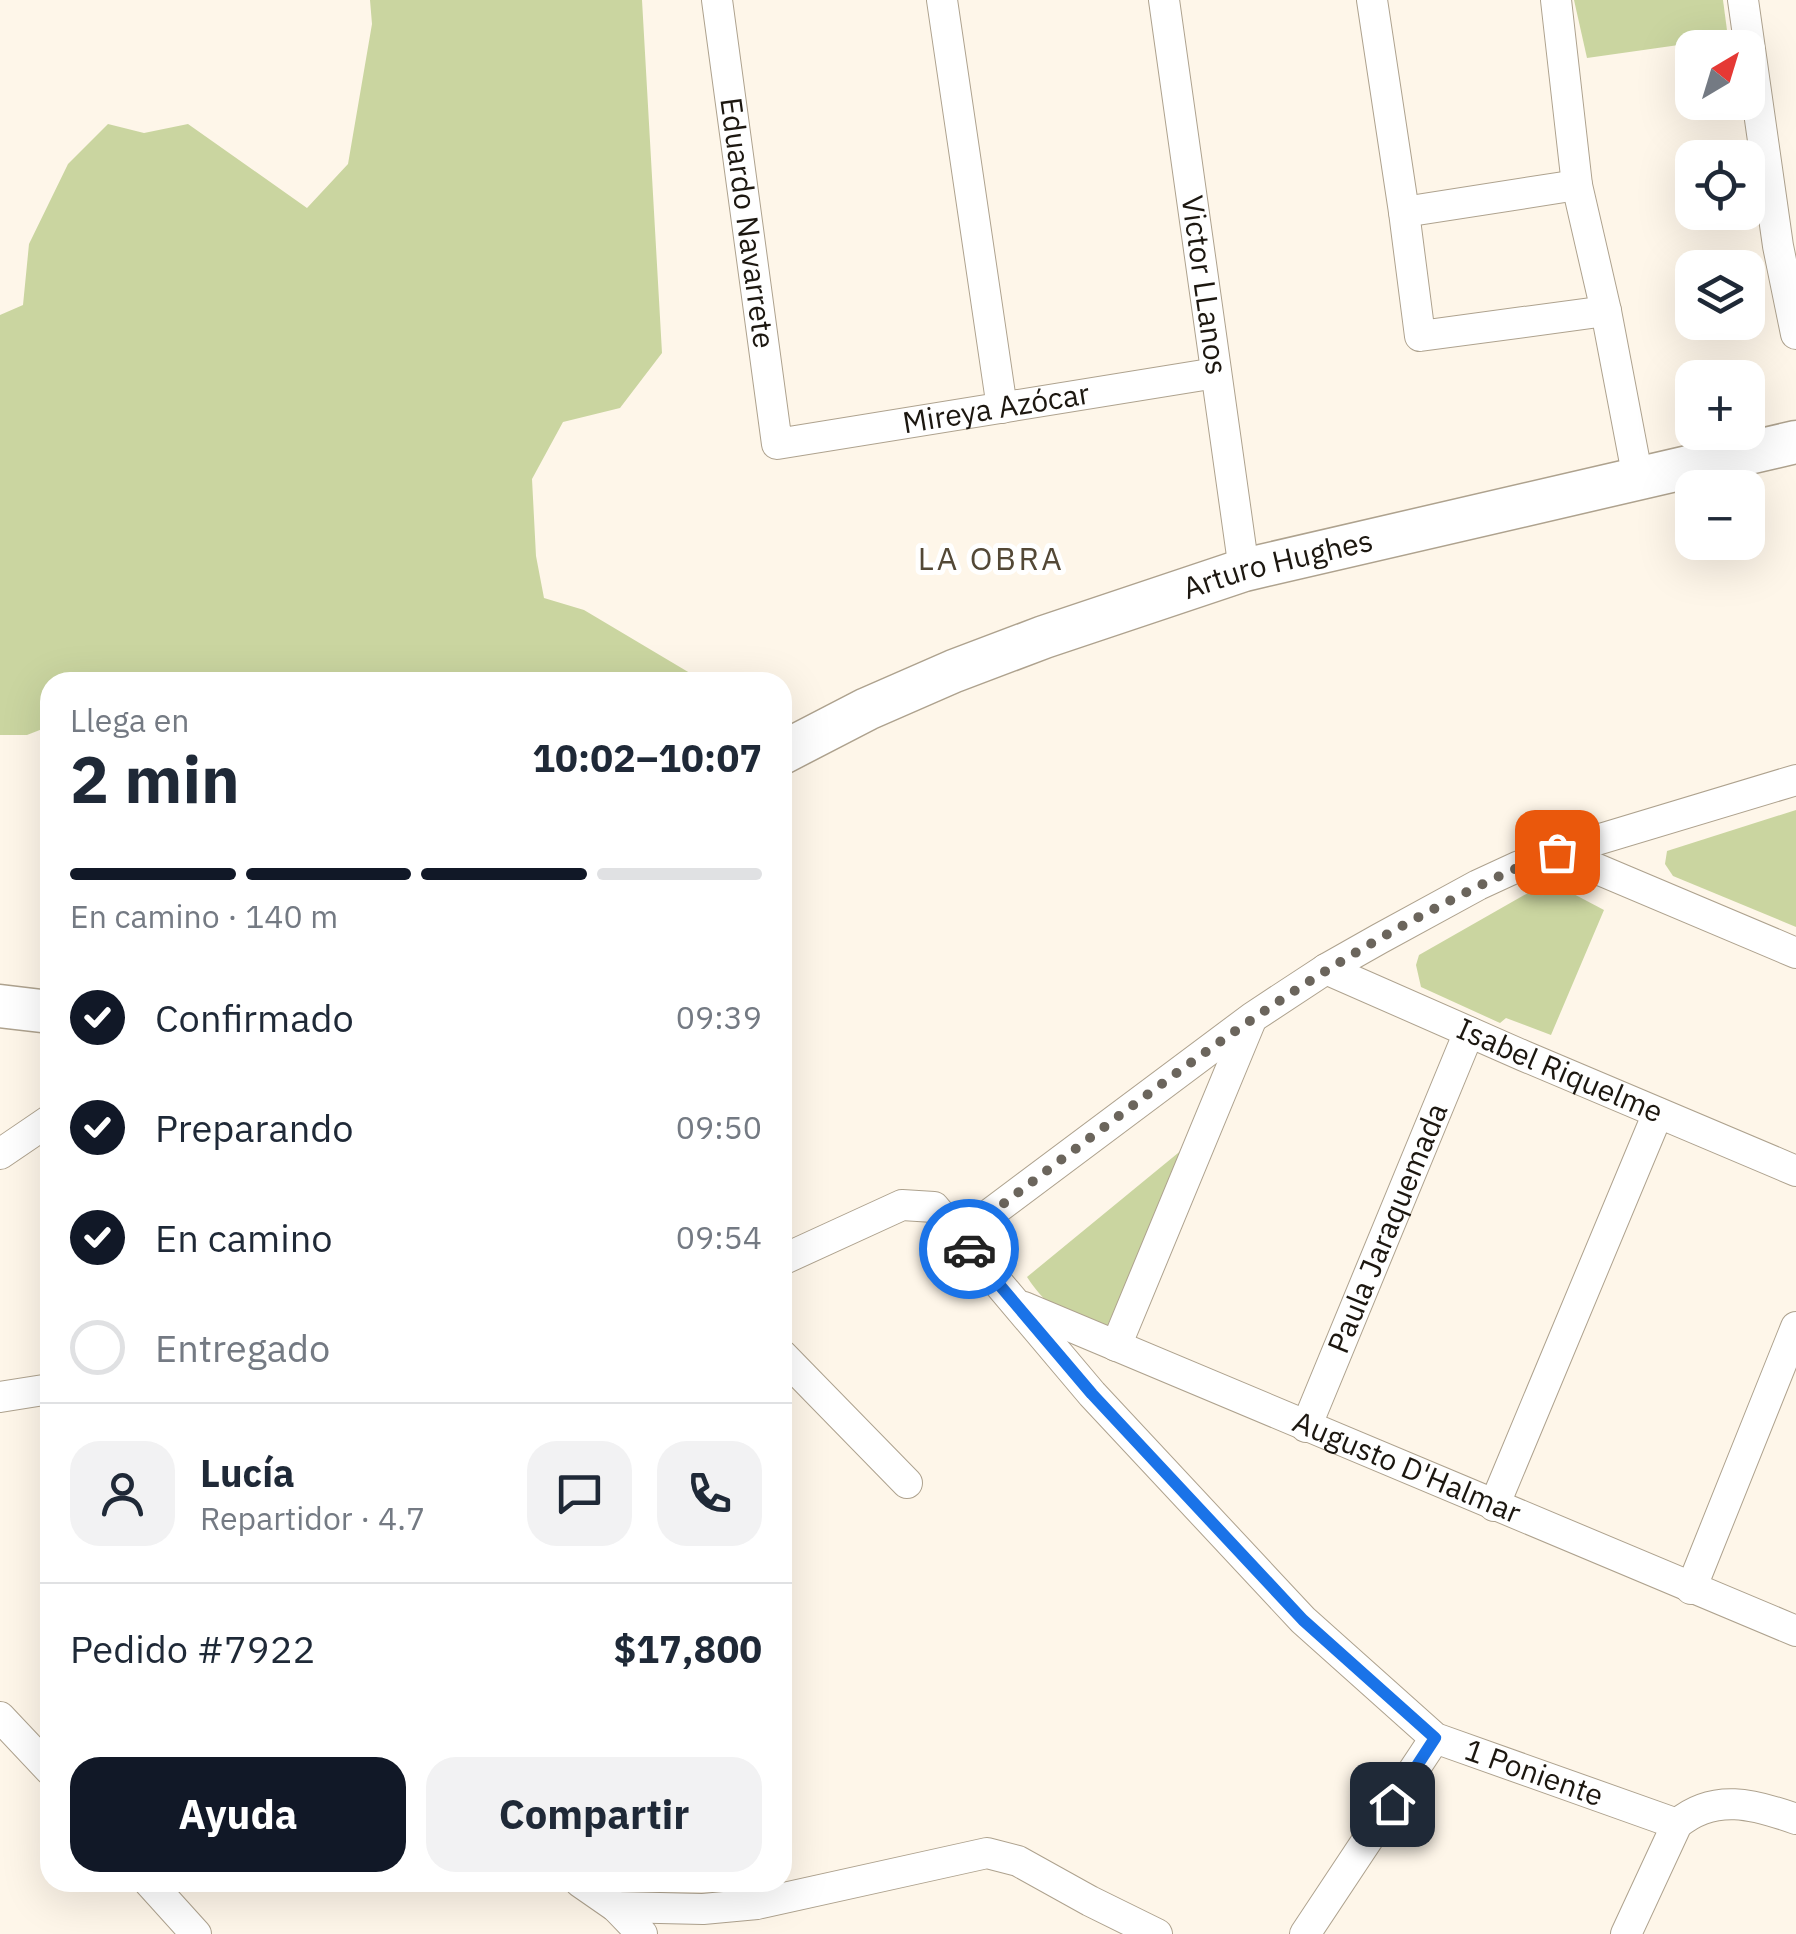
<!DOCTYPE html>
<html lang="es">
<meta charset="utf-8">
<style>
body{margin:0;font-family:"IBM Plex Sans",sans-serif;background:#f2f2f3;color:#1f2937;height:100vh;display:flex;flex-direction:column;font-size:38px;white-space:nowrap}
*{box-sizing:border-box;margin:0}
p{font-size:32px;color:#747a83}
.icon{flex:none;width:55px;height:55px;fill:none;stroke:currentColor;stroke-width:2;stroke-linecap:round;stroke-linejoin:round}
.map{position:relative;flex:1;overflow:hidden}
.drawer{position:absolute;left:40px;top:672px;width:752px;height:1220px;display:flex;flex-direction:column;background:#fff;border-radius:30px;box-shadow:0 10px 40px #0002}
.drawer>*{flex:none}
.needle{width:65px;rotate:38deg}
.buttons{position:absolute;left:1675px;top:30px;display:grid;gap:20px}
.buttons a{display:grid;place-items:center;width:90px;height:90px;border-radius:20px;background:#fff;box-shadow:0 10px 40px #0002;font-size:50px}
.pin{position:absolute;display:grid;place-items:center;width:85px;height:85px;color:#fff;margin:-42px;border-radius:20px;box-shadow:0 5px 15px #0006}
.courier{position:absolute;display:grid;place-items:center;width:100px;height:100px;margin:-50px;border:8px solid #1a73e8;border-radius:50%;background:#fff;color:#222;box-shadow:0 2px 12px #0007}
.headline em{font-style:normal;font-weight:700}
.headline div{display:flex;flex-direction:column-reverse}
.headline{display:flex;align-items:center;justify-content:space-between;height:170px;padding:0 30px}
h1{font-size:65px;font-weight:700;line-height:75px}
.bar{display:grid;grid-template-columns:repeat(4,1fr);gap:15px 10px;align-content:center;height:120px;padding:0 30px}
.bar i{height:12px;border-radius:8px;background:#e0e1e3}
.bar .current{background:#111827}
.bar p{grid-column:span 4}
.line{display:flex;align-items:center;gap:25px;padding:0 30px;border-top:2px solid #e0e1e3}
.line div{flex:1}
.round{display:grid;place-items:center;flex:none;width:105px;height:105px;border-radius:30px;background:#f2f2f3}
ol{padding:0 30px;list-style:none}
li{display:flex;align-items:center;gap:30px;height:110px}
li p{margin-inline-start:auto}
li .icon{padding:10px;border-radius:50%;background:#111827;color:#fff;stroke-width:4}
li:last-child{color:#747a83}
li i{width:55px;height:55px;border:5px solid #e0e1e3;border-radius:50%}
.button{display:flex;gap:20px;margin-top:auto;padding:20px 30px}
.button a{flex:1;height:115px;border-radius:30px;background:#111827;color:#fff;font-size:40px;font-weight:700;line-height:115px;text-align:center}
.button a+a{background:#f2f2f3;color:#1f2937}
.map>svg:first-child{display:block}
.green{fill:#cad5a0}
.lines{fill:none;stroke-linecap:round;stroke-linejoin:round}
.street-casing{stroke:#aea28e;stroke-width:32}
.secondary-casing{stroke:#aea28e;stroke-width:45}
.street{stroke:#fff;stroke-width:30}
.secondary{stroke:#fff;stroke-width:42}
.done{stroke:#6b655c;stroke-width:10;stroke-dasharray:0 18}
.route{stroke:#1a73e8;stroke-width:12}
.labels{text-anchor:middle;stroke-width:10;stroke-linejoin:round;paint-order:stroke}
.street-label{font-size:30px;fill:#1c1710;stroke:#fff}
.neighbourhood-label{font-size:32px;letter-spacing:2.5px;fill:#534836;stroke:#fff}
</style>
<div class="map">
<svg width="1796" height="1934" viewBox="0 0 1796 1934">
<rect width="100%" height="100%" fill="#fef6e9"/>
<!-- green -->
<g class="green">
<path d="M 370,0 L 642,0 L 662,353 L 620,408 L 563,422 L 532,479 L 536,556 L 544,598 L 584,610 L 705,682 L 50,682 L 50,726 L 27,735 L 0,735 L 0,315 L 23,305 L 29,244 L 68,164 L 108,124 L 144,133 L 188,124 L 307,208 L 348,164 L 372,24 Z"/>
<path d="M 1574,0 L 1723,0 L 1728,38 L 1587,58 Z"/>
<path d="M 1796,810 L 1796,927 L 1673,876 L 1665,864 L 1667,851 Z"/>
<path d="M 1549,881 L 1604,910 L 1551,1035 L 1506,1018 L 1500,1023 L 1421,987 L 1416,965 L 1419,955 Z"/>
<path d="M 1189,1144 L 1105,1331 C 1068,1317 1050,1312 1027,1277 Z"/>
</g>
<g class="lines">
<!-- street casing -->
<g class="street-casing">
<g id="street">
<path id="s1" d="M 717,0 L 777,444 L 1216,373"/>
<path d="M 942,0 L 1002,408"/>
<path id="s2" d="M 1164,0 L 1244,570"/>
<path d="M 1372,0 L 1404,212 L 1420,336 L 1606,311"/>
<path d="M 1556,0 L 1577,185 L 1606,311 L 1638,479"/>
<path d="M 1743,0 L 1778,246 L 1796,334"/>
<path d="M 1404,212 L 1577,185"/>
<path d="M 1557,852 L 1796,953"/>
<path id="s3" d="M 1326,969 L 1524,1056 L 1796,1171"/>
<path d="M 0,1154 L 50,1120"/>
<path d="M 959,1237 L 1253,1017 L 1326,969 L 1379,939 L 1478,885 L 1517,867 L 1557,852 L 1796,780"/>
<path id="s4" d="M 782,1260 L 902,1205 L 934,1207 L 1092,1394 L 1303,1620 L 1435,1738 L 1677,1824"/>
<path id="s5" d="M 1024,1307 L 1796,1631"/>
<path d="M 1116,1346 L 1251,1020"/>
<path d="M 782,1355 L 907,1483"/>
<path d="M 0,1397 L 50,1389"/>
<path id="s6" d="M 1306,1427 L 1469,1032"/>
<path d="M 1494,1506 L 1658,1113"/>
<path d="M 1691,1589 L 1796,1327"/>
<path d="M 0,1717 L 50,1770"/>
<path d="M 149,1882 L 196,1934"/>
<path d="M 580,1882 L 616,1907 L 642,1934"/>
<path d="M 616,1907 L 703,1909 L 757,1904 L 987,1853 L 1018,1861 L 1090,1901 L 1157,1934"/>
<path d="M 1305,1934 L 1435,1738"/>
<path d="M 1626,1934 L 1677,1824 C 1714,1793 1754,1804 1796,1819"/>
</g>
</g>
<!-- secondary casing -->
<g class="secondary-casing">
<g id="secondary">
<path id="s7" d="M 782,753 L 867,709 L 954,671 L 1044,637 L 1244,570 L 1796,442"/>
<path d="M 0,1006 L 50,1012"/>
</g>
</g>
<!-- street -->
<use href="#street" class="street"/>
<!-- secondary -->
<use href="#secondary" class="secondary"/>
</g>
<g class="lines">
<!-- done -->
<path class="done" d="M 969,1249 L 959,1237 C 1107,1127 1250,1008 1413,920 C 1460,895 1506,871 1557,852"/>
<!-- route -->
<path class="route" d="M 969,1249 L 1092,1394 L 1303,1620 L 1435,1738 L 1392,1804"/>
</g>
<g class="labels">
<!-- street labels -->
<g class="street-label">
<text dy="10" stroke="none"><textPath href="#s1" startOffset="225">Eduardo Navarrete</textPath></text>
<text dy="10" stroke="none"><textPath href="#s2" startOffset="288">Victor LLanos</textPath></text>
<text dy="10" stroke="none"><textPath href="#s1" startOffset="670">Mireya Azócar</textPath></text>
<text dy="10" stroke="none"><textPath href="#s7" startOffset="532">Arturo Hughes</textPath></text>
<text dy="10" stroke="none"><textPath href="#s3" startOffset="255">Isabel Riquelme</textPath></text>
<text dy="10" stroke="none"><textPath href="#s6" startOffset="215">Paula Jaraquemada</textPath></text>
<text dy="10" stroke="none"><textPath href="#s5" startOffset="415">Augusto D'Halmar</textPath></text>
<text dy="10" stroke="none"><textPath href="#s4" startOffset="1000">1 Poniente</textPath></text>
</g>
<!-- neighbourhood labels -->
<g class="neighbourhood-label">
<text x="991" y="570">LA OBRA</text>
</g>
</g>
</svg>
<div class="buttons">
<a><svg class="needle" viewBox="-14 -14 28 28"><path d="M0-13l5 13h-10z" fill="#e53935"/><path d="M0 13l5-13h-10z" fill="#747a83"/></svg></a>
<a><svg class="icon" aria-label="locate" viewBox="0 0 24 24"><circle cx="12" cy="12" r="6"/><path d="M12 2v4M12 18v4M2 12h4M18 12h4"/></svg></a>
<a><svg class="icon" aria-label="layers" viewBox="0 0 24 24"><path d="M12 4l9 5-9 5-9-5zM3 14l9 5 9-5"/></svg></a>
<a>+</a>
<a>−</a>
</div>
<div class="pin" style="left:1557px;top:852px;background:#ea580c"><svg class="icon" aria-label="bag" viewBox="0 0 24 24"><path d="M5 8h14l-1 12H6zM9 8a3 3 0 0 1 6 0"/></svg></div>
<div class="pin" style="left:1392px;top:1804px;background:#1f2937"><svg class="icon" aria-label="home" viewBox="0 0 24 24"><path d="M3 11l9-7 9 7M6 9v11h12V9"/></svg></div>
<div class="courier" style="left:969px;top:1249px"><svg class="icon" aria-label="car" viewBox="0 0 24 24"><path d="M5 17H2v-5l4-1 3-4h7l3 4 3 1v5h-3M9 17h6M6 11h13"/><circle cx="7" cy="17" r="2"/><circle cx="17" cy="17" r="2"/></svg></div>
<section class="drawer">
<div class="headline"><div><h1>2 min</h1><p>Llega en</p></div><em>10:02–10:07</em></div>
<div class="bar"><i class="current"></i><i class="current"></i><i class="current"></i><i></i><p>En camino · 140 m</p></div>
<ol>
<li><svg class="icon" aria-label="check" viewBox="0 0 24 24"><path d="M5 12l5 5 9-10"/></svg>Confirmado<p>09:39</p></li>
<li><svg class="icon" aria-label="check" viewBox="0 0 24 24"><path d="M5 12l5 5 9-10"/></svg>Preparando<p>09:50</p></li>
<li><svg class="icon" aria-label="check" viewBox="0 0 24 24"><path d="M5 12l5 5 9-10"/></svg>En camino<p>09:54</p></li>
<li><i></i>Entregado</li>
</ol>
<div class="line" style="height:180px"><a class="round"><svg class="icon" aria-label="person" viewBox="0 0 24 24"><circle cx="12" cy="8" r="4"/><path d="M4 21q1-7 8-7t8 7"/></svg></a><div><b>Lucía</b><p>Repartidor · 4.7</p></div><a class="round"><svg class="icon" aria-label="chat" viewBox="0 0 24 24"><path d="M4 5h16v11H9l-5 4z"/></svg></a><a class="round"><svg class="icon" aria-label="phone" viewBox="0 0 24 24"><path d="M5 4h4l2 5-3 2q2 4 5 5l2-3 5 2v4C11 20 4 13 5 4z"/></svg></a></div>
<div class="line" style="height:130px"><div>Pedido #7922</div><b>$17,800</b></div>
<div class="button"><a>Ayuda</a><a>Compartir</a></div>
</section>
</div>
